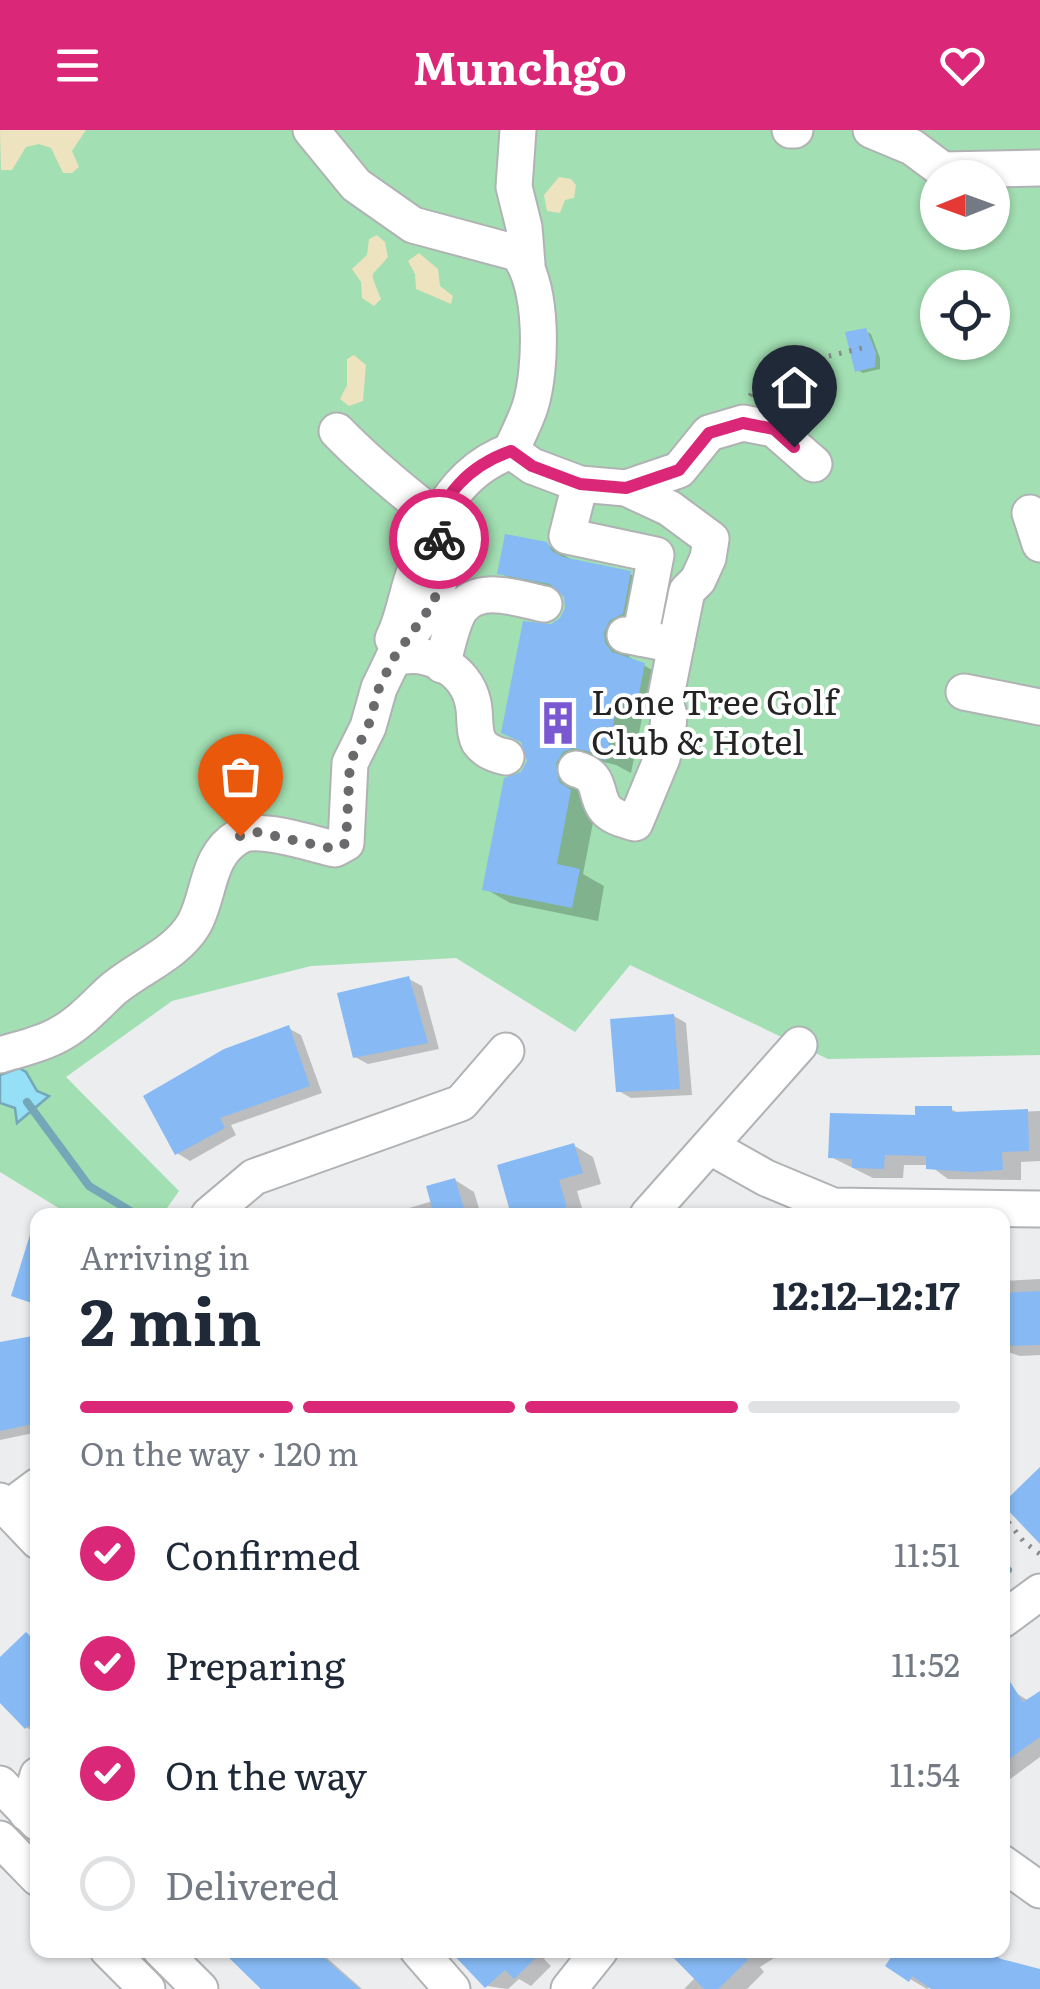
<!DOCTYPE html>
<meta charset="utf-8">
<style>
body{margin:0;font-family:Literata,serif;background:#f2f2f3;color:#1f2937;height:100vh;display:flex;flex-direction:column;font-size:38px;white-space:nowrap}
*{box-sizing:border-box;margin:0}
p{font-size:32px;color:#747a83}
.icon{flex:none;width:55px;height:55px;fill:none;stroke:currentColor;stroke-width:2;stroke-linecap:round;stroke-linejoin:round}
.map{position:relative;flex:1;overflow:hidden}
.sheet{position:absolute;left:30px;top:1078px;width:980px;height:750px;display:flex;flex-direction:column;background:#fff;border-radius:20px;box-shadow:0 2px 8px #0004}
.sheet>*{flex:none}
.needle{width:65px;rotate:269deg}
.buttons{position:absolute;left:920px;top:30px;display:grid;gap:20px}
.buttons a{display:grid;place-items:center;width:90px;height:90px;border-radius:50%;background:#fff;box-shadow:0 2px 8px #0004;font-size:50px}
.pin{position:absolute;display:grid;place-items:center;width:85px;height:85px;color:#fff;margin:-102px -42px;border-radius:50% 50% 50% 0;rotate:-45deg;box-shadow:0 0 10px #0007}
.pin .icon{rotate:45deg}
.courier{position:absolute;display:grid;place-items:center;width:100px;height:100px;margin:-50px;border:8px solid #db2777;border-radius:50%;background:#fff;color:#222;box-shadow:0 2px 12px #0007}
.summary em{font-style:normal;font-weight:700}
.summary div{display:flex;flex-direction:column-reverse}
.summary{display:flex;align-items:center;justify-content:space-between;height:170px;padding:0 50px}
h1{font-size:65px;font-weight:700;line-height:75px}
.bar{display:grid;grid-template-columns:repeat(4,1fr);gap:15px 10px;align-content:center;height:120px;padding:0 50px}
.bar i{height:12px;border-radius:8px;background:#e0e1e3}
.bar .active{background:#db2777}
.bar p{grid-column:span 4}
ol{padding:0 50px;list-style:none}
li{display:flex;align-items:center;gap:30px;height:110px}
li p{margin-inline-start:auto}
li .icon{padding:10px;border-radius:50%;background:#db2777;color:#fff;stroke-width:4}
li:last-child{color:#747a83}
li i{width:55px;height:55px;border:5px solid #e0e1e3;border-radius:50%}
header{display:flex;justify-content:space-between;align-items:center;height:130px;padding:0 50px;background:#db2777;color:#fff;font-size:45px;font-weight:700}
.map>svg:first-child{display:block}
.green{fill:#a2dfb2;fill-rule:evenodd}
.sand{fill:#ede3be}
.water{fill:#96e0f7;stroke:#74a8b8;stroke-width:2.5}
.shadow{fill:#0003}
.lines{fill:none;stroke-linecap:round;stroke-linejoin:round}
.stream{stroke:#74a8b8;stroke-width:8}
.building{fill:#87baf4}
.minor-casing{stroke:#b0b2b4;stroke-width:39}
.path{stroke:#88898a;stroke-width:5;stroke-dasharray:2.5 8;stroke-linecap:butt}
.minor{stroke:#fff;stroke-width:35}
.done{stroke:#6a6a6c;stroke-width:10;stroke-dasharray:0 18}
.route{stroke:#db2777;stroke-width:12}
.labels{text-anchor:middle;stroke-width:8;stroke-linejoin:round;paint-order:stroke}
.poi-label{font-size:35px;fill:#242425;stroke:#fff;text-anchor:start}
</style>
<header><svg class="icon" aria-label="menu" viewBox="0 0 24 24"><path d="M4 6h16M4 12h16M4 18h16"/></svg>Munchgo<svg class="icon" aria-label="heart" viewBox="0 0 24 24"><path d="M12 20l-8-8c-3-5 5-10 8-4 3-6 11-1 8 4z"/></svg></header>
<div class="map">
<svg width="1040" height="1859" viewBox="0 0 1040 1859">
<rect width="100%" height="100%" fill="#ebedef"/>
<!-- green -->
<path class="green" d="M 0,0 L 1040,0 L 1040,925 L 828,929 L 630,835 L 575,902 L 456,828 L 311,836 L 172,871 L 66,947 L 179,1061 L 162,1085 L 70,1085 L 0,1042 ZM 938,48 L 992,48 L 992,102 L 938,102 ZM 938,158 L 992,158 L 992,212 L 938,212 Z"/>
<!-- sand -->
<g class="sand">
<path d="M 0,0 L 86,0 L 72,21 L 79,37 L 72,43 L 63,43 L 51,18 L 39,14 L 26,17 L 12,40 L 1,40 Z"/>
<path d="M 559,47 L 571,49 L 576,55 L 574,68 L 565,70 L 560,83 L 547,81 L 544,65 Z"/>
<path d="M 377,105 L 385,112 L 388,127 C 369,151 369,137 381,169 L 374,176 L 362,168 L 361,152 L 352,139 L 367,125 L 369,109 Z"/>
<path d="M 419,123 L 438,139 L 440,156 L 453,166 L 451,174 L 416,159 L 415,144 L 408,131 Z"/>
<path d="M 354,225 L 366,235 L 363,271 L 349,276 L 340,269 L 347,255 L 347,229 Z"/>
</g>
<!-- water -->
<path class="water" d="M 19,938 L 26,942 L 37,961 L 49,966 L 17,993 L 15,978 L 0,973 L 0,945 Z"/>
<!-- shadow -->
<g class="shadow">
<path d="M 865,201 L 871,204 L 880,228 L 880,239 L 863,243 L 857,240 Z"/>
<path d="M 546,414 L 572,430 L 630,444 L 656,458 L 634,506 L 629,527 L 670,550 L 663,587 L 643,583 L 631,643 L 616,635 L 600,631 L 589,636 L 596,677 L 583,744 L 604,756 L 598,791 L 510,773 L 484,758 L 530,631 L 552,496 L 562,489 L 567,478 L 566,465 L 525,457 L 499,442 Z"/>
<path d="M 409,849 L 422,856 L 439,919 L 368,934 L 355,927 Z"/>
<path d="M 674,886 L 686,893 L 692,965 L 631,968 L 619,961 Z"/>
<path d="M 288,898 L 301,905 L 322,963 L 231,995 L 236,1005 L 190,1031 L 177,1023 Z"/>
<path d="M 951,979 L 960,984 L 1040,981 L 1040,1031 L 1021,1032 L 1021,1050 L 948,1049 L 929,1035 L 904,1035 L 903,1048 L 873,1048 L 831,1027 L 904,988 Z"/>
<path d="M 573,1015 L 593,1027 L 601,1054 L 577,1061 L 584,1085 L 516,1085 Z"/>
<path d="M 455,1050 L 474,1062 L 481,1085 L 400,1085 L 399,1081 L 433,1071 Z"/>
<path d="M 1040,1149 L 1040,1225 L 1020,1226 L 1002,1220 L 1002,1151 Z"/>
<path d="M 38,1207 L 38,1302 L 0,1310 L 0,1215 Z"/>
<path d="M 26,1505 L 38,1511 L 38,1604 L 26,1597 L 0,1570 L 0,1530 Z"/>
<path d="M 1016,1563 L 1029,1571 L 1040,1564 L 1040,1627 L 1002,1655 L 1002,1573 Z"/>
<path d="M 225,1820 L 318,1820 L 362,1859 L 265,1859 Z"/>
<path d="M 469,1820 L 553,1820 L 544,1829 L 551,1836 L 531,1856 L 519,1849 L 508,1859 L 487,1856 Z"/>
<path d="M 673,1820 L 787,1820 L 760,1837 L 764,1842 L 747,1859 L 684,1859 L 696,1847 Z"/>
<path d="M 899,1820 L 984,1820 L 1004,1833 L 1040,1841 L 1040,1859 L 932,1856 L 927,1859 L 910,1849 Z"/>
</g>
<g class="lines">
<!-- stream -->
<g class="stream">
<path d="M 27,972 L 89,1056 L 137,1085"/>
<path d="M 1002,1435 L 1008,1440"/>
</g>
</g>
<!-- building -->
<g class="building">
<path d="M 866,198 L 876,223 L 875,237 L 855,242 L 845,202 Z"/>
<path d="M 505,404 L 547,412 L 552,421 L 563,427 L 631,441 L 623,484 L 610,490 L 604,502 L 605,513 L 612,522 L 645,533 L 637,574 L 618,570 L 606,631 L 591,622 L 573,618 L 563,622 L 556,633 L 559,652 L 571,660 L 557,734 L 580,739 L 572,778 L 482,760 L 504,648 L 521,642 L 527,631 L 521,612 L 501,603 L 523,491 L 551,494 L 560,488 L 565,478 L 564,467 L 550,454 L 497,444 Z"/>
<path d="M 409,846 L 428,913 L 353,928 L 337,863 Z"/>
<path d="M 674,884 L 680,959 L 616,962 L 610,889 Z"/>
<path d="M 289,895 L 310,956 L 220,988 L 225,998 L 175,1025 L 143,966 L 224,919 Z"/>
<path d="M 915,976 L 952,976 L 952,982 L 1028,979 L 1029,1021 L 1002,1022 L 1003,1040 L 971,1042 L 926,1039 L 926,1026 L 885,1025 L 884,1039 L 852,1038 L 852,1029 L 828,1028 L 830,983 L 915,985 Z"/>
<path d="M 574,1013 L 583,1043 L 559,1050 L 567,1077 L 540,1085 L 511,1085 L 497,1035 Z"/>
<path d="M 455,1048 L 466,1085 L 434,1085 L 426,1056 Z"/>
<path d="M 33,1095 L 38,1096 L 38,1175 L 11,1166 Z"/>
<path d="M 1040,1161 L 1040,1215 L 1002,1216 L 1002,1163 Z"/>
<path d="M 38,1205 L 38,1293 L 0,1301 L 0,1212 Z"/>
<path d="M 1040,1337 L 1040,1414 L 1002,1374 Z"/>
<path d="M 26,1502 L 38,1514 L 38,1587 L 25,1599 L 0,1573 L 0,1527 Z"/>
<path d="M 1002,1539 L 1023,1572 L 1040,1561 L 1040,1607 L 1002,1634 Z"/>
<path d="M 221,1820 L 315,1820 L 360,1859 L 261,1859 Z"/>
<path d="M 449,1820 L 544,1820 L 514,1849 L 505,1840 L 485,1858 Z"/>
<path d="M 666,1820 L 737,1820 L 748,1830 L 718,1859 L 704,1859 Z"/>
<path d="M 896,1820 L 987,1820 L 1001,1829 L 1040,1839 L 1040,1859 L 931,1859 L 912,1846 L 909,1852 L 885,1836 Z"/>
</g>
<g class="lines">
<!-- minor casing -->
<g class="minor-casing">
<g id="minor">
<path d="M 311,0 L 356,55 L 413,95 L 517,123 C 544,153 542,239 530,277 C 525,292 517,307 511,321"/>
<path d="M 518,0 L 514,57 L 524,97 L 527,134"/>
<path d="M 790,0 L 795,0"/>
<path d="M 871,0 L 912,17 L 943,40 L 1040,38"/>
<path d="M 337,301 C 368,333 402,361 437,388"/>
<path d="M 580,354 L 567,406 L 656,425 L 640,508"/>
<path d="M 1030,383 L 1040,414"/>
<path d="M 625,505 L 676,515 L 687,461 L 698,450 L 708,428 L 711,409 L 669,378 L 626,358"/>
<path d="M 393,509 C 401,493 403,481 408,464 C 414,437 428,415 428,387"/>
<path d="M 393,529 C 425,517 466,538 473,573 C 476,585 473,601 479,612 C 485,621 496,625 506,627"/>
<path d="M 442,535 C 447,519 451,494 460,480 C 478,453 519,469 544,474"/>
<path d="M 964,562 L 1040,577"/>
<path d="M 576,639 C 602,646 594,661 604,677 C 610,687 625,690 635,693 L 662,628 L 667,608 L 669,585 L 665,571 L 676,515"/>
<path d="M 0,925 C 19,919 40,915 58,905 C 79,894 94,877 111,861 C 137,838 176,825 194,794 C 210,766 206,726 238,707 C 257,695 312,714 335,719 L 346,713 L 350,633 L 368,597 L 379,558 L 396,523 L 434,472 L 443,435 L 437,388 C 456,356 476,334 511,321 L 532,336 L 580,354 L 626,358 L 679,340 L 709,303 L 743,293 L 774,299 L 814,334"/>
<path d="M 711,1017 L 766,1048 L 833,1076 L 1040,1079"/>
<path d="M 209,1085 L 254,1047 L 461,973 L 506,921"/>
<path d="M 648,1085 L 799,915"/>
<path d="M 0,1371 L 38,1411"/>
<path d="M 7,1379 L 38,1356"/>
<path d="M 1002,1490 L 1040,1462"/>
<path d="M 0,1654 L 38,1693"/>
<path d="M 27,1683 L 38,1645"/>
<path d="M 0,1709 L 38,1748"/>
<path d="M 1002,1733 L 1040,1760"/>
<path d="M 108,1820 L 147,1859"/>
<path d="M 161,1820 L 200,1859"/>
<path d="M 418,1820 L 452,1859"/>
<path d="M 569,1859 L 600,1820"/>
</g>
</g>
<!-- path -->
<g class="path">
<path d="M 750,266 L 764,242 L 862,218"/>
<path d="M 1002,1384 L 1024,1412 L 1040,1424"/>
</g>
<!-- minor -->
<use href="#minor" class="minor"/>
</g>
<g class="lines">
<!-- done -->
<path class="done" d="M 240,706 L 256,702 L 335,719 L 346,713 L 350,632 L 368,597 L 379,558 L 393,529 L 434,472 L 443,435 L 439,409"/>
<!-- route -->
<path class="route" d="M 439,409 C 434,366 474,334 511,321 L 532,336 L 580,354 L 626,358 L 679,340 L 709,303 L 743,293 L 774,299 L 794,317"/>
</g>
<!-- icons -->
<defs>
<g id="building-bare" transform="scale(3.45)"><path d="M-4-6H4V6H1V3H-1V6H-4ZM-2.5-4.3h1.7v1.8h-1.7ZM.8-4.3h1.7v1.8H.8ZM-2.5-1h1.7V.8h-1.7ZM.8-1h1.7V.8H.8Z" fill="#7a58d2" stroke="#fff" stroke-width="2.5" paint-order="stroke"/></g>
</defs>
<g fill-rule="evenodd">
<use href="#building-bare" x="558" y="593"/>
</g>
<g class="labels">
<!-- poi labels -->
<g class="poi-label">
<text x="591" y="585">Lone Tree Golf<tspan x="591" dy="40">Club &amp; Hotel</tspan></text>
</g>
</g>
</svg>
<div class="buttons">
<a><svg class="needle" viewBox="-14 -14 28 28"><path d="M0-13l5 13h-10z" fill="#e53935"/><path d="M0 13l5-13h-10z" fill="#747a83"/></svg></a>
<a><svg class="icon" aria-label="locate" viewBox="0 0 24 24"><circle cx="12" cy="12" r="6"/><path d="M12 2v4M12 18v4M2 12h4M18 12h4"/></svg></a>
</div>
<div class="pin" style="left:240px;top:706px;background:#ea580c"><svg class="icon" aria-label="bag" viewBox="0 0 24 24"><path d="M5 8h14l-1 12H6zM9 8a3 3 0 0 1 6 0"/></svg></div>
<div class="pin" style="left:794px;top:317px;background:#1f2937"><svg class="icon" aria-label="home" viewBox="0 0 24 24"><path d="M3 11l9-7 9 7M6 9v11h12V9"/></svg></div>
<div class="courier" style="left:439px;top:409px"><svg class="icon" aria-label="bike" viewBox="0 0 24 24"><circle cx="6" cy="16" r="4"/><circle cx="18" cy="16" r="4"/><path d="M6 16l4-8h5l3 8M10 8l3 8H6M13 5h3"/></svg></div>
<section class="sheet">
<div class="summary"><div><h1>2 min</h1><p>Arriving in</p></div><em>12:12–12:17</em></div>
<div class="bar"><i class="active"></i><i class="active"></i><i class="active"></i><i></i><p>On the way · 120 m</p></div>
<ol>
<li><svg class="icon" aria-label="check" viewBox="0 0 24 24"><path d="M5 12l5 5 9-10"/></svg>Confirmed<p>11:51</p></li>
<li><svg class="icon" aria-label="check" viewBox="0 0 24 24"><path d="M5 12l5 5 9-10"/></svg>Preparing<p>11:52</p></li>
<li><svg class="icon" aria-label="check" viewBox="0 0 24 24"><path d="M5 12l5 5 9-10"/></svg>On the way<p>11:54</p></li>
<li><i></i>Delivered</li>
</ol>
</section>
</div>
